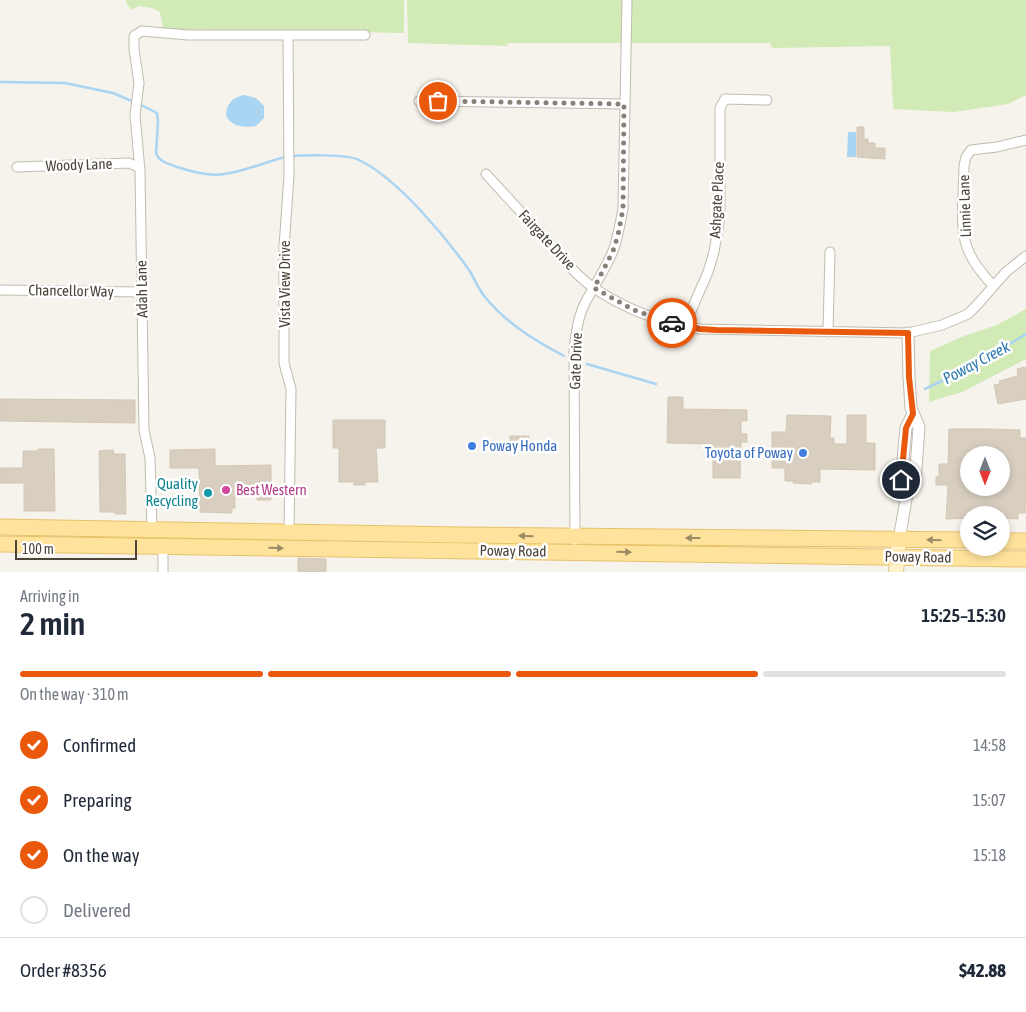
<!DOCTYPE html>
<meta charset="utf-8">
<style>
body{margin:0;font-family:"Asap Condensed",sans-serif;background:#f2f2f3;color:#1f2937;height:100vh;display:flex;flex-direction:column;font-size:19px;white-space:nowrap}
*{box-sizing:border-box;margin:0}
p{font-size:16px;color:#747a83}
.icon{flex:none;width:28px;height:28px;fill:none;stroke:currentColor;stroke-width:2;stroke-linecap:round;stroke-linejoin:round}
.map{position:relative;height:572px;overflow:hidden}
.drawer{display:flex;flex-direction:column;background:#fff;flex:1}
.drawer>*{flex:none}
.needle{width:32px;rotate:180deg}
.fabs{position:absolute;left:960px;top:446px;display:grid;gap:10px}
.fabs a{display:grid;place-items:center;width:50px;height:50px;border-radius:50%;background:#fff;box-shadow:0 2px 8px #0003;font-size:25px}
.scale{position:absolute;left:15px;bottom:12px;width:122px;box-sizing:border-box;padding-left:5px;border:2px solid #4b4439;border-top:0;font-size:14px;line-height:18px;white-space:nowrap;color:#4b4439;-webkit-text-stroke:4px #fff;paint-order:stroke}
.pin{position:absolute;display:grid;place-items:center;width:42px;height:42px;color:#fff;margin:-21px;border:2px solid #fff;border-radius:50%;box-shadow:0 1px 5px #0007}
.courier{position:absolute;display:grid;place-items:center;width:50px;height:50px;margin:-25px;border:4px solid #ea580c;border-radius:50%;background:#fff;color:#222;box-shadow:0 1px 6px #0007}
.summary em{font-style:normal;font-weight:600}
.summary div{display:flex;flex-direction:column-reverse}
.summary{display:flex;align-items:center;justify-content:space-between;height:85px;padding:0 20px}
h1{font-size:32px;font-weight:600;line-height:38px}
.bar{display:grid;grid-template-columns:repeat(4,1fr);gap:8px 5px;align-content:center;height:60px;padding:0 20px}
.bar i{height:6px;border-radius:4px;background:#e0e1e3}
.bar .current{background:#ea580c}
.bar p{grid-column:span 4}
.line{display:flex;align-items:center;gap:12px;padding:0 20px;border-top:1px solid #e0e1e3}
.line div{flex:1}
ol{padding:0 20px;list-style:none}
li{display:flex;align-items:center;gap:15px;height:55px}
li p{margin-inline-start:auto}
li .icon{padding:5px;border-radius:50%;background:#ea580c;color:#fff;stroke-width:4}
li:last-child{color:#747a83}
li i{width:28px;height:28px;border:2px solid #e0e1e3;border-radius:50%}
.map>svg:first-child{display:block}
.green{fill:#d2eab5}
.water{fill:#a9d4f2}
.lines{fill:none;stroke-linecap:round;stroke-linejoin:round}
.stream{stroke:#a9d4f2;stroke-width:2.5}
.building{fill:#d8cfc1;stroke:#d3c7b4;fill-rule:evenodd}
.minor-casing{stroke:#c2bbae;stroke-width:11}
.tertiary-casing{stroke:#c2bbae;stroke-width:13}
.secondary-casing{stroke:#d6c79b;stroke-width:16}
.primary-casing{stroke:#e6c16a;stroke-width:17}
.minor{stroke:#fff;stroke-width:9}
.tertiary{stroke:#fff;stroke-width:11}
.secondary{stroke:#fff3cd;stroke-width:14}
.primary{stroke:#ffe39c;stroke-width:15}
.oneway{fill:#9c8c66}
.done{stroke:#878178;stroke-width:5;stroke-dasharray:0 9}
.route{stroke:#ea580c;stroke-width:6}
.shop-dot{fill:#3f7fe0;stroke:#fff;stroke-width:2}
.hotel-dot{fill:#d1479c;stroke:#fff;stroke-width:2}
.culture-dot{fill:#0f9aa8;stroke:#fff;stroke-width:2}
.labels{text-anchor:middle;stroke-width:5;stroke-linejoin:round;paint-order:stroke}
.street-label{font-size:15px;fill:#4b4439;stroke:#fff}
.shop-label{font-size:15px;fill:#366cbe;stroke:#fff;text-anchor:start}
.culture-label{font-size:15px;fill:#0d838f;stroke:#fff;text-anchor:end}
.hotel-label{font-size:15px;fill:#b23c85;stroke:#fff;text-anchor:start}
.water-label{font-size:16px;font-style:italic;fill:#2e7ab2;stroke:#fff}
</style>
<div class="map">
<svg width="1026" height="572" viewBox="0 0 1026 572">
<rect width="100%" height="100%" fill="#f6f3ec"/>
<!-- green -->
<g class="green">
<path d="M 126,0 L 404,0 L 404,33 L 163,29 L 160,12 L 152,8 L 139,6 L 132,10 L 126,3 Z"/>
<path d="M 407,0 L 1026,0 L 1026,95 L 1008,104 L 954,112 L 893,109 L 890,46 L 772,48 L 770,43 L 508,43 L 507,46 L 408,43 Z"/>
<path d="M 1026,309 L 1026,359 L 962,392 L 929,402 L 930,351 L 964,336 L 997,325 Z"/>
</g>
<!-- water -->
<g class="water">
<path d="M 244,95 L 256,98 L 264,106 L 264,118 L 256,126 C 245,128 232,127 226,116 C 226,104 233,97 244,95 Z"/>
<path d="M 848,132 L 856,132 L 856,157 L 847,157 Z"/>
</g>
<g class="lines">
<!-- stream -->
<g class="stream">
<path d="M 0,82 L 65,83 L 113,93 L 134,102"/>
<path d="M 139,104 L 157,113 L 158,122 L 156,153 C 159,162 169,164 177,167 C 211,178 223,177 256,166 C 266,163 276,159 286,157"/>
<path d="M 291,156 C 305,155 347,154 359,160 C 397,178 445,236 469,270 C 475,279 478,289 485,297 C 506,323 534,340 564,356"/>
<path d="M 587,364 L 656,384"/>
<path d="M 925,389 L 977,364 L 1026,334"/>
</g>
</g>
<!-- building -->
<g class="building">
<path d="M 857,127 L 864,127 L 864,139 L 868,139 L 868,143 L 875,143 L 875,148 L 885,148 L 885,159 L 857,157 Z"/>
<path d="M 1025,367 L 1026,399 L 998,404 L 994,385 L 1000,384 L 999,381 L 1018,376 L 1017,369 Z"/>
<path d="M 668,397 L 683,397 L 683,409 L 747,410 L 747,421 L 741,421 L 741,433 L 747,434 L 747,442 L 741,442 L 740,478 L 713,478 L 713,444 L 667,443 Z"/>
<path d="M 0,399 L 135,400 L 135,423 L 0,421 Z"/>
<path d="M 787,415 L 831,416 L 830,438 L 834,438 L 834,444 L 847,444 L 847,415 L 866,415 L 866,443 L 875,443 L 875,470 L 820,469 L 820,482 L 811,482 L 811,484 L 793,483 L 794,481 L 785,481 L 785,468 L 772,468 L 772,432 L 786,432 Z"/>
<path d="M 333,420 L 385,420 L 385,448 L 376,448 L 378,482 L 365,482 L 365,485 L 354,485 L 354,482 L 339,482 L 339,448 L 333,448 Z"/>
<path d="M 949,429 L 989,429 L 1020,430 L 1020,438 L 1026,438 L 1025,513 L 1018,513 L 1018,519 L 1001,518 L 1001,515 L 969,515 L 969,518 L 946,519 L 948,485 L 936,485 L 936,477 L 939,477 L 939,464 L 948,464 ZM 969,455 L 1001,455 L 1001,488 L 969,488 Z"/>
<path d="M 510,436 L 529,436 L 529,445 L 514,453 L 510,453 Z"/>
<path d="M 38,449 L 54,449 L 55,511 L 24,511 L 24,483 L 0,483 L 0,468 L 23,468 L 23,451 L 39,451 Z"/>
<path d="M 215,449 L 215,466 L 271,465 L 271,500 L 257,500 L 257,489 L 235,489 L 235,508 L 232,508 L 232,513 L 200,512 L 199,468 L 170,468 L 170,450 Z"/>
<path d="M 113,450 L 114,454 L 125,454 L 126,514 L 115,514 L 115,512 L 100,512 L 99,451 Z"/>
<path d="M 298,558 L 326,559 L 326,572 L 298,572 Z"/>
</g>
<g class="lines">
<!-- minor casing -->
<g class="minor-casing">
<g id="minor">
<path d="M 288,36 L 289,176 L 284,247 L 284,363 L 291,389 L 289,531"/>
<path d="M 419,101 L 624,104"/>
<path d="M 17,167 L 129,163 L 140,168"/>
<path d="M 486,174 C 508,198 529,221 551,245 C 564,260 578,277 594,288 C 625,309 663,323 700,329 L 908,333 L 942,325 L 968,314 L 977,305 L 1006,272 L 1026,256"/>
<path d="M 993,286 C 983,274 972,262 967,247 C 959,227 964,189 964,166 L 966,157 L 971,150 L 997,147 L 1026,140"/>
<path d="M 0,290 L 142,292"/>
<path d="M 684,327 L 708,272 L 714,252 L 720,217 L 720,108 L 725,99 L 767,100"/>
<path d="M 828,332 L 830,252"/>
<path d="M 152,530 L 150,458 L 144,430 L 140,171 L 135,115 L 139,83 L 134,49 L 134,36 L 142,31 L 188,35 L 365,35"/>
<path d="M 575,540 L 574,349 C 576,333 578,317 585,303 C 594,286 605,270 613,251 C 618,238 620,223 623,209 L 627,0"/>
<path d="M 163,572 L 163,546"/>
</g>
</g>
<!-- tertiary casing -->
<g class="tertiary-casing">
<g id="tertiary">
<path d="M 908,488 L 901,480 L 906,428 L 913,414"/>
<path d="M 899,540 L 908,488 L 915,483 L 919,427 L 911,408 L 909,377 L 908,333"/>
</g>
</g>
<!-- secondary casing -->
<g class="secondary-casing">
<path id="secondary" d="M 896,572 L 899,540"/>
</g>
<!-- primary casing -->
<g class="primary-casing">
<g id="primary">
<path d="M 0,527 L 461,535 L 969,540"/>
<path d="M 1001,541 L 1026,541"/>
<path d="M 0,544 L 1026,559"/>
</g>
</g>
<!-- minor -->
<use href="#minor" class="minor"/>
<!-- tertiary -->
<use href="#tertiary" class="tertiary"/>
<!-- secondary -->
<use href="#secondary" class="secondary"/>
<!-- primary -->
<use href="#primary" class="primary"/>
</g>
<!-- one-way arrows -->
<defs><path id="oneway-solid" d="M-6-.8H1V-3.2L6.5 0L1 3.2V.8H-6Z" transform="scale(1.25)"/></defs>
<g class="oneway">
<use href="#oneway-solid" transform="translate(526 536) rotate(-179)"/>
<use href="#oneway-solid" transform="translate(693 538) rotate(-180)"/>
<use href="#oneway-solid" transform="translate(934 540) rotate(-179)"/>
<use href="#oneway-solid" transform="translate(276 548) rotate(1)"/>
<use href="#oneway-solid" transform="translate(624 552) rotate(1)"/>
</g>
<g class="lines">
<!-- done -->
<path class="done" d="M 438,101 L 624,104 L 623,209 L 618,235 L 613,251 L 594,288 L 634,310 L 672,323"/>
<!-- route -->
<path class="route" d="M 672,323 L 700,329 L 716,330 L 908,333 L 909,377 L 913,414 L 906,428 L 901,480"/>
</g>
<!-- markers -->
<g class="shop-dot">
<circle cx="472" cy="446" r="5"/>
<circle cx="803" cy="453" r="5"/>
</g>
<circle class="hotel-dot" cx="226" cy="490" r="5"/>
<circle class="culture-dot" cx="208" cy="493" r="5"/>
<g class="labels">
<!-- street labels -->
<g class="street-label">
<text transform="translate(79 165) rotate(-2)" y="5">Woody Lane</text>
<text transform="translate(717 200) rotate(-87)" y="5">Ashgate Place</text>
<text transform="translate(965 206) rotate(-92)" y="5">Linnie Lane</text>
<text transform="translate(547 240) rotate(47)" y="5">Fairgate Drive</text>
<text transform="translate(285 284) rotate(-90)" y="5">Vista View Drive</text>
<text transform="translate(142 289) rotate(-91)" y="5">Adah Lane</text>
<text transform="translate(71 291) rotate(1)" y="5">Chancellor Way</text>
<text transform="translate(576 361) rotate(-88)" y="5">Gate Drive</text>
<text transform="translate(513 551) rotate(1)" y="5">Poway Road</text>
<text transform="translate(918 557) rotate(1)" y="5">Poway Road</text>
</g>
<!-- shop labels -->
<g class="shop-label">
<text x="482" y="451">Poway Honda</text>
<text x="793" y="458" text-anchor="end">Toyota of Poway</text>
</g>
<!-- culture labels -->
<g class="culture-label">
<text x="198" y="489">Quality<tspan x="198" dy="17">Recycling</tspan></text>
</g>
<!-- hotel labels -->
<g class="hotel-label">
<text x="236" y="495">Best Western</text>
</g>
<!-- water labels -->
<g class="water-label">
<text transform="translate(976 362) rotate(-28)" y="6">Poway Creek</text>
</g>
</g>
</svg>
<div class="fabs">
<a><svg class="needle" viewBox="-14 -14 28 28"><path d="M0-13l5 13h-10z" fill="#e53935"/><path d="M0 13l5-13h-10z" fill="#747a83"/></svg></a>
<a><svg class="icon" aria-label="layers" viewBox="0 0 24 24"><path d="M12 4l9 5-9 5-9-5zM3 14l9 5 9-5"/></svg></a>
</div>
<div class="scale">100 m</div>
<div class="pin" style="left:438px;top:101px;background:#ea580c"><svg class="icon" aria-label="bag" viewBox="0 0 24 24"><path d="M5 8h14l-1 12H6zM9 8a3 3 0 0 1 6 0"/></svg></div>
<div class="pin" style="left:901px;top:480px;background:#1f2937"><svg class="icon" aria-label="home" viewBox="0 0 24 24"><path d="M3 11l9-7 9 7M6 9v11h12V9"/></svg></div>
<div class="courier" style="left:672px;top:323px"><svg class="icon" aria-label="car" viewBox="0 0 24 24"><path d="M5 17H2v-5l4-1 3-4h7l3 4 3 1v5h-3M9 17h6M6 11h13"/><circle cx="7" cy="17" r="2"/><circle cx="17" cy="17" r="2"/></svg></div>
</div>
<section class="drawer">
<div class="summary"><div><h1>2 min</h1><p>Arriving in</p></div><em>15:25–15:30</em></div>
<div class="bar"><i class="current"></i><i class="current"></i><i class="current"></i><i></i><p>On the way · 310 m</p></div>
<ol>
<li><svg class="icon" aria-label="check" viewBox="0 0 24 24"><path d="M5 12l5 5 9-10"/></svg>Confirmed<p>14:58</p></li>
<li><svg class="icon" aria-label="check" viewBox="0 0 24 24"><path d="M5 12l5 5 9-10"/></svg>Preparing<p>15:07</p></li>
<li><svg class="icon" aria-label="check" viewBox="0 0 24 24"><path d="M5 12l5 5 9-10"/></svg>On the way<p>15:18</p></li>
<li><i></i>Delivered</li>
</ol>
<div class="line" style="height:65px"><div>Order #8356</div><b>$42.88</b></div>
</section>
